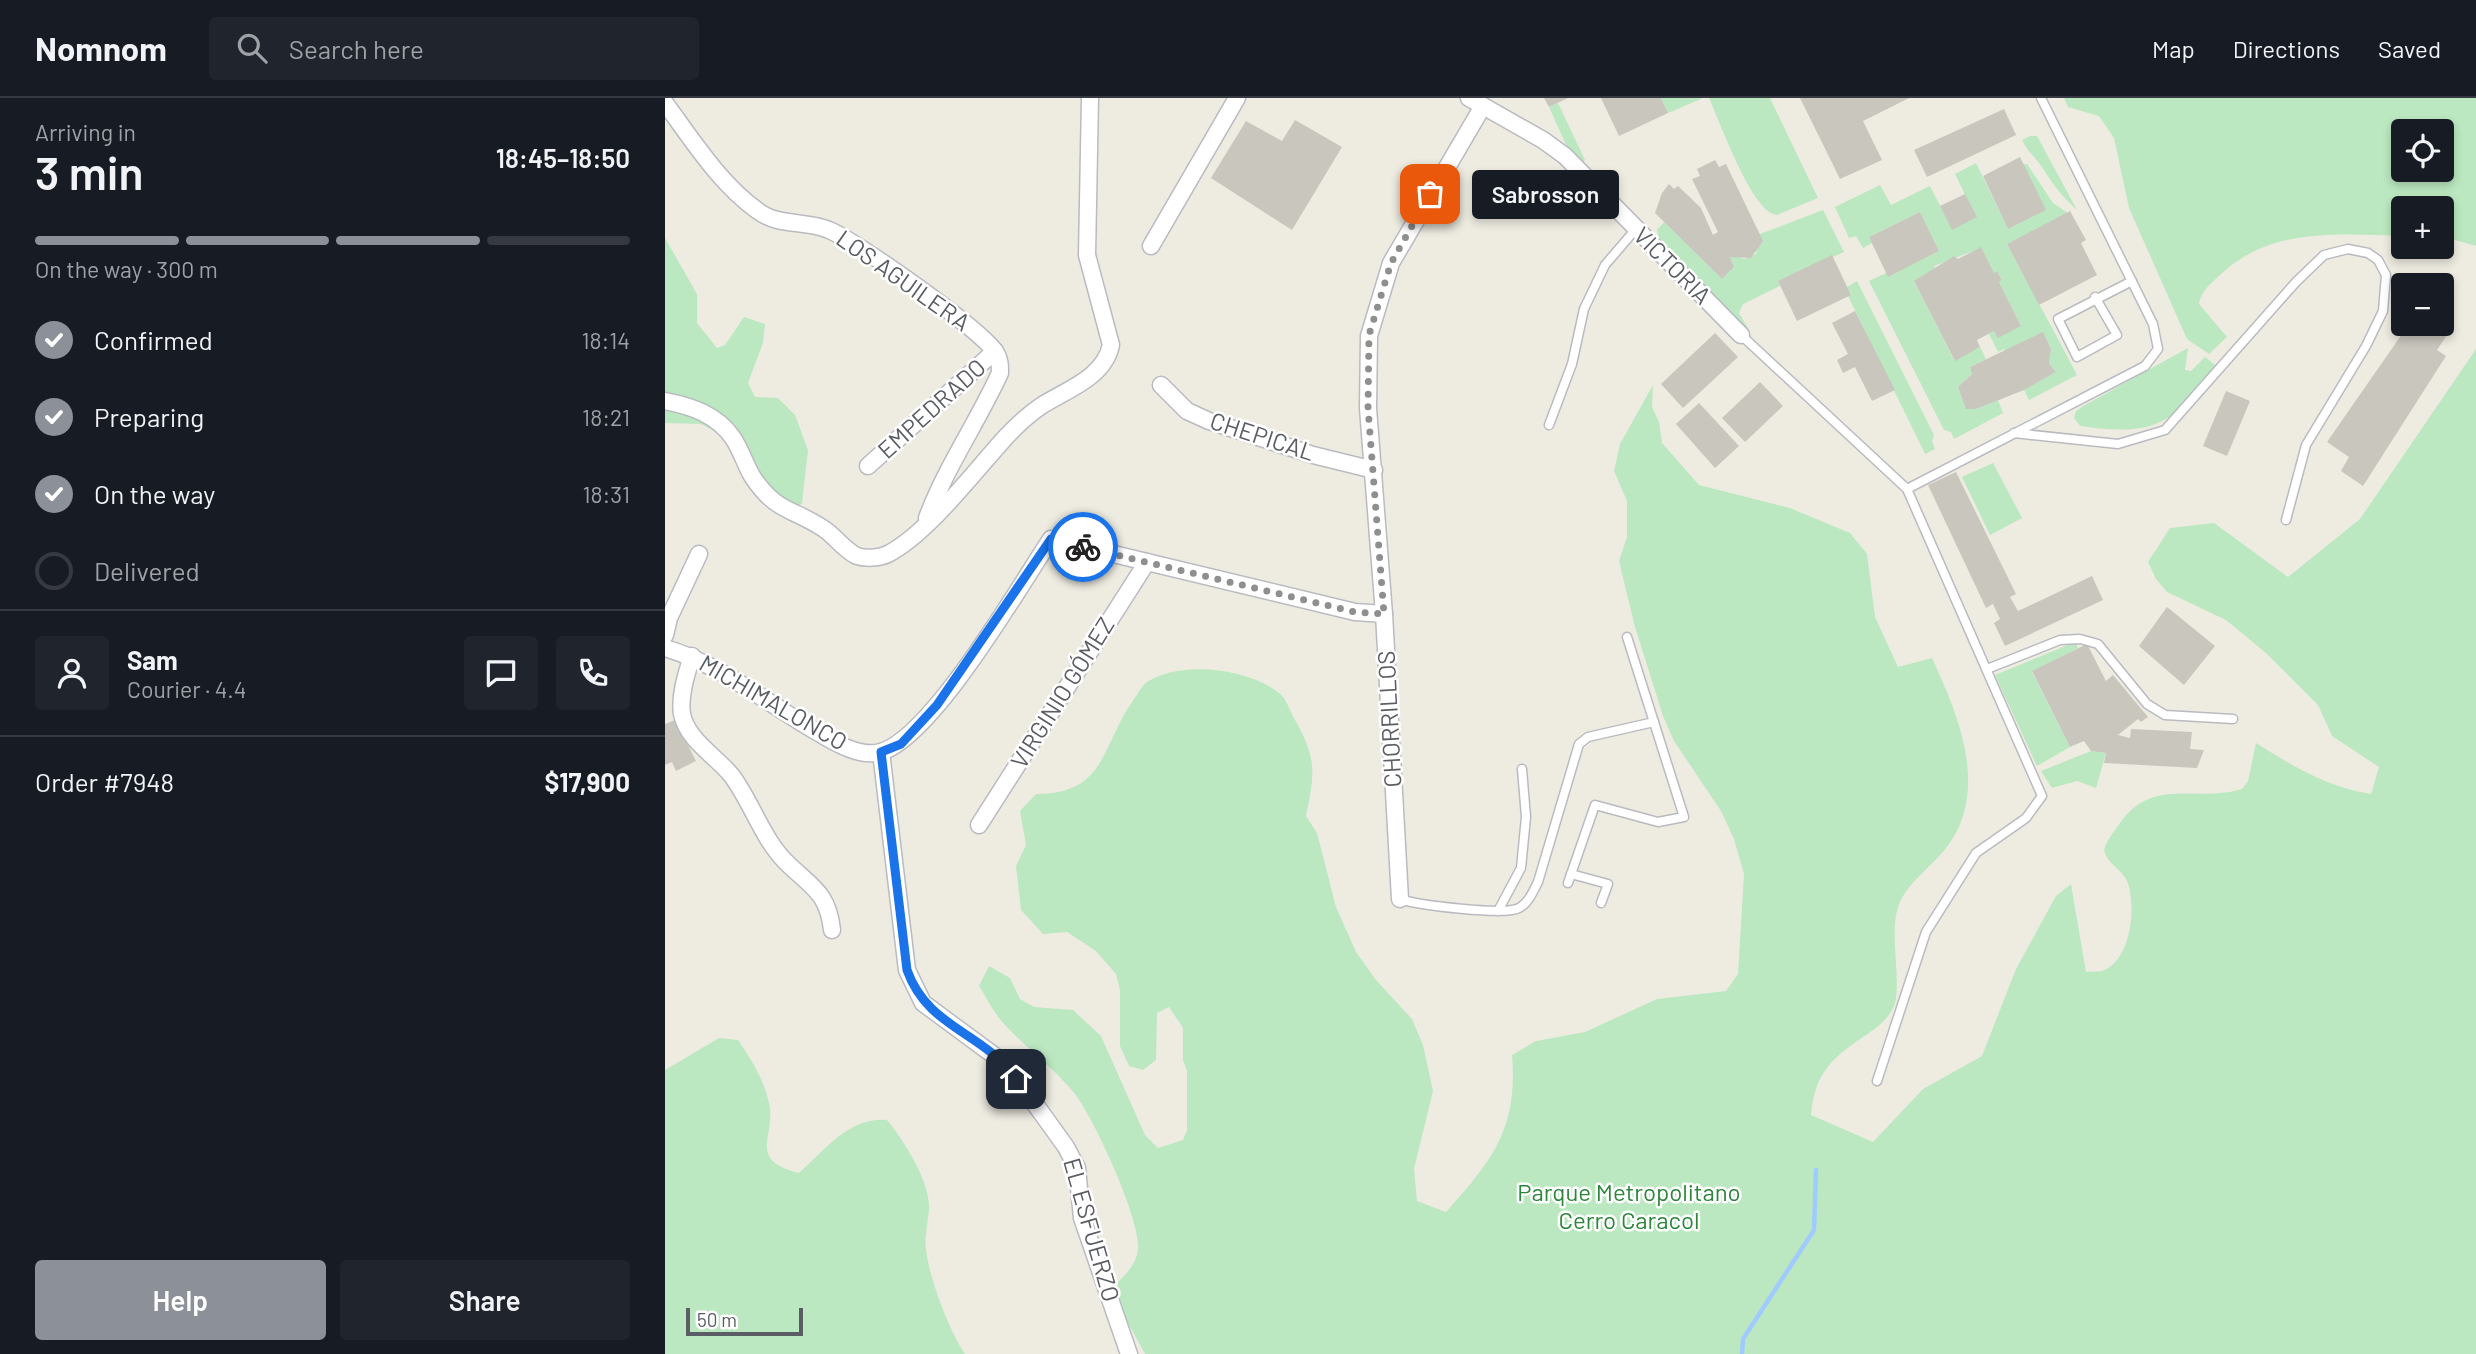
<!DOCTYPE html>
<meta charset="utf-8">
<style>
body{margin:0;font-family:Barlow,sans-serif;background:#20242c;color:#f1f3f6;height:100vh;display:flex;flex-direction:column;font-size:26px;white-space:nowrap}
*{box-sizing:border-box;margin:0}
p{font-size:23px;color:#9ea1a6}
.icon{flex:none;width:38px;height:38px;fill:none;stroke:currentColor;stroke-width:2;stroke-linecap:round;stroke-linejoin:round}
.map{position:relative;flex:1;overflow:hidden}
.side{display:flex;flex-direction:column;background:#171b24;width:665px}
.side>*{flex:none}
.buttons{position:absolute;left:1726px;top:21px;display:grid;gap:14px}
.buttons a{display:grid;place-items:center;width:63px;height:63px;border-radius:7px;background:#171b24;box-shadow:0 4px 10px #0003;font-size:35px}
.scale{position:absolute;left:21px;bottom:18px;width:117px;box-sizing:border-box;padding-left:7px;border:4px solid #5a5d63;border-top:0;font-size:19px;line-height:24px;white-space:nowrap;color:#5a5d63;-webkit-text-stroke:5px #fff;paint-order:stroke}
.pin{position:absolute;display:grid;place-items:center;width:60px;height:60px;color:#fff;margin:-30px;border-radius:14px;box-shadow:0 4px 10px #0006}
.courier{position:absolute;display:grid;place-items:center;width:70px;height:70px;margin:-35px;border:5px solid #1a73e8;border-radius:50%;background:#fff;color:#222;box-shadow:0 2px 9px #0007}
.bubble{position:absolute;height:49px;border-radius:7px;background:#171b24;box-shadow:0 4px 10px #0003;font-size:23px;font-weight:600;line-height:49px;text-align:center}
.head em{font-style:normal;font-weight:600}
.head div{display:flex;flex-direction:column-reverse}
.head{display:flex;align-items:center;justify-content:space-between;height:119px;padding:0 35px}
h1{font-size:46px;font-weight:600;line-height:52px}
.bar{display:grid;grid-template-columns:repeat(4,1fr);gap:10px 7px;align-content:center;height:84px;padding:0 35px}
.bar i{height:9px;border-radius:5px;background:#363941}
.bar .on{background:#8c9099}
.bar p{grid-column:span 4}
.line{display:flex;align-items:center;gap:18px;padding:0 35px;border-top:2px solid #363941}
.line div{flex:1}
.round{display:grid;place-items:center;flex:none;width:74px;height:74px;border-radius:7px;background:#20242c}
ol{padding:0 35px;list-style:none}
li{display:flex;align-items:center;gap:21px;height:77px}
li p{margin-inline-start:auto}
li .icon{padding:7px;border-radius:50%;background:#8c9099;color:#fff;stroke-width:4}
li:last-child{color:#9ea1a6}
li i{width:38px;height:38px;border:4px solid #363941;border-radius:50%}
.cta{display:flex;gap:14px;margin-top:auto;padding:14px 35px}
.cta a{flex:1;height:80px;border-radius:7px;background:#8c9099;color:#fff;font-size:28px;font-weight:600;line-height:80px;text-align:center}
.cta a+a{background:#20242c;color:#f1f3f6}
header{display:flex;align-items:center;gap:42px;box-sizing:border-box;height:98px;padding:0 35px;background:#171b24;border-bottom:2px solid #363941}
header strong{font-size:33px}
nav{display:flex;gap:38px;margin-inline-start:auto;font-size:24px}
.search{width:490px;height:63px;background:#20242c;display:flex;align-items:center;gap:18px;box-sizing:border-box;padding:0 24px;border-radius:7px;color:#9ea1a6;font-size:26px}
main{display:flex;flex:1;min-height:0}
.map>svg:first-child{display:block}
.green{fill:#bbe8c0;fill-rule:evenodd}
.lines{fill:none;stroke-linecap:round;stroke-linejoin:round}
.stream{stroke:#a0cbff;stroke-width:4.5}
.building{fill:#c9c6be}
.lane-casing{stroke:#b9bbc1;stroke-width:11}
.street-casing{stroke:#b9bbc1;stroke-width:19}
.lane{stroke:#fff;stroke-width:8}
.street{stroke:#fff;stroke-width:16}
.done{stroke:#8e8f8f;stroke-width:7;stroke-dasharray:0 12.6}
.route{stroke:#1a73e8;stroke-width:9}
.labels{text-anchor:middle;stroke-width:5;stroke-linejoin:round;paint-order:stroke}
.street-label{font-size:24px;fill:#5a5d63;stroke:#fff}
.park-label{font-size:24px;fill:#2e863c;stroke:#fff}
</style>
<header>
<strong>Nomnom</strong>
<div class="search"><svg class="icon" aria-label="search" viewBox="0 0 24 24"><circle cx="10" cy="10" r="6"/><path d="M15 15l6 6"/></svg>Search here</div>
<nav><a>Map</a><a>Directions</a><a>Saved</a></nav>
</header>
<main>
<section class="side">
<div class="head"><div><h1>3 min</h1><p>Arriving in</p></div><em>18:45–18:50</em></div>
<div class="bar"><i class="on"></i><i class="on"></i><i class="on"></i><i></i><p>On the way · 300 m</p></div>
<ol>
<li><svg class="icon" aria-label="check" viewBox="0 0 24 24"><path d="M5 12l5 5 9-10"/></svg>Confirmed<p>18:14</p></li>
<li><svg class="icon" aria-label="check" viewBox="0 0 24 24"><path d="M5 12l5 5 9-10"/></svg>Preparing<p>18:21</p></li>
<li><svg class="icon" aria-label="check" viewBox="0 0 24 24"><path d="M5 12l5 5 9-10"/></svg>On the way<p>18:31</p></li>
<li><i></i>Delivered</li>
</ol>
<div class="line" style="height:126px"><a class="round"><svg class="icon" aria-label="person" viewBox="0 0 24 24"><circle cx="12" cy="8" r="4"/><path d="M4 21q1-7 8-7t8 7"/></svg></a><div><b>Sam</b><p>Courier · 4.4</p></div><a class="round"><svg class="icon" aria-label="chat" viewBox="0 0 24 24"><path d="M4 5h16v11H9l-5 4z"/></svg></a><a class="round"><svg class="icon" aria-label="phone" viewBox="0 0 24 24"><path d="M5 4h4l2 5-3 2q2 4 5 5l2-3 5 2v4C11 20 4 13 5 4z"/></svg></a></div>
<div class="line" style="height:91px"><div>Order #7948</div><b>$17,900</b></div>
<div class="cta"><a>Help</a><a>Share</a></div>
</section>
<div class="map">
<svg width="1811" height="1256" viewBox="0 0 1811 1256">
<rect width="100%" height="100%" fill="#eeece1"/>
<!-- green -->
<g class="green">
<path d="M 996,0 L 1036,0 L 1036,1 L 1003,15 Z"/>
<path d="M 1044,0 L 1105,0 L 1153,100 L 1112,117 C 1087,115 1055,24 1044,0 Z"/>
<path d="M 1399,0 L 1811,0 L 1811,148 L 1776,138 L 1776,110 L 1738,110 L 1738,138 C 1674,136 1606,129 1556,176 C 1547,185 1536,192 1534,206 L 1562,239 L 1544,256 L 1522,241 L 1464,110 L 1449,40 L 1434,18 L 1403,9 ZM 1738,33 L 1776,33 L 1776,72 L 1738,72 Z"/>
<path d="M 893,5 L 920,62 L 916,65 L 902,49 L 884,9 Z"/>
<path d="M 1365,38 L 1372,38 L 1412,112 C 1396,98 1388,86 1377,69 C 1370,59 1362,53 1357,42 Z"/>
<path d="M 1311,65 L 1343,131 L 1380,112 L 1357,66 L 1362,66 L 1388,105 L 1403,115 L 1342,146 C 1364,188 1388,231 1412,277 L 1364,302 L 1359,292 L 1391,274 L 1384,265 L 1386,251 L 1378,235 L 1340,255 L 1339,251 L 1333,254 L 1324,236 L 1329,233 L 1333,239 L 1356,228 L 1334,184 L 1337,181 L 1332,173 L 1329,175 L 1316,150 L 1269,168 L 1271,172 L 1249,183 L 1289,262 L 1315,249 L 1321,261 L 1305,269 L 1307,276 L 1293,289 L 1301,310 L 1311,311 L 1333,302 L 1338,315 L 1289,341 L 1286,334 L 1279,332 L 1204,183 L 1221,175 L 1224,178 L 1274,153 L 1255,114 L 1204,139 L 1207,145 L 1198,150 L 1191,138 L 1184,140 L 1170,109 L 1215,87 L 1226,107 L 1265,88 L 1287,131 L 1311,119 L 1290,76 Z"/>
<path d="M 1158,112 L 1179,154 L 1113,183 L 1115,188 L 1078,206 L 1074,215 L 1084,232 L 1040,196 L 994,142 L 992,132 L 999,124 L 1057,181 L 1069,169 L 1065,159 L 1069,157 L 1079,161 L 1091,156 L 1095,136 Z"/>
<path d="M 0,140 L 32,196 L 32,225 L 52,250 L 60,247 L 79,219 L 100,226 L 98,245 L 83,285 L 90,299 L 113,300 L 130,317 L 143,352 L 137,405 L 122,422 L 60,339 L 36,326 L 0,325 Z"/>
<path d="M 1192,183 L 1269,337 L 1267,343 L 1270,351 L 1260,356 L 1183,198 L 1186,196 L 1182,189 Z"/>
<path d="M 1523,250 L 1520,272 L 1526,273 L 1540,259 L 1555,271 C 1504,326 1492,339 1415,328 L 1409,320 L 1411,313 L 1420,307 Z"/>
<path d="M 1811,251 L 1811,1256 L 480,1256 L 455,1210 L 452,1185 C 462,1175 473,1164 473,1149 C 474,1118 429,1021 410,996 C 389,970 363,952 341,928 C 330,917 322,901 314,888 L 324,868 L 345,880 L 355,901 L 369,909 L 408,912 L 436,938 L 480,1037 L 493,1050 L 518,1042 L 522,1032 L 522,973 L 518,962 L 518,930 L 504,909 L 492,915 L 491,962 L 478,972 L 464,968 L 455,948 L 455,892 L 451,876 L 431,853 L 402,834 L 378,836 L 356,812 L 351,768 L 361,747 L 355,713 L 371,696 C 442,696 436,647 469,601 C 473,596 477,587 482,584 C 516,562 583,570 614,595 C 621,600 625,613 630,622 C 652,661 650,675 641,718 L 652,735 L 671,809 L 691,854 L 711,882 L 747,921 L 758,947 L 768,993 L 749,1071 L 752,1103 L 781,1114 C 828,1062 853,1030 847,957 L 871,943 L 920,934 L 992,901 L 1061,893 L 1073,876 L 1079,776 L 1069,741 L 1056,713 L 1009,643 L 998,618 L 970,529 L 954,463 L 962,439 L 962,403 L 949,373 L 955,346 L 988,287 L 987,309 L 994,324 L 997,345 L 1034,387 L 1125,410 L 1185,435 L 1202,456 L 1210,519 L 1233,569 L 1267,560 C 1293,616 1324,690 1284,746 C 1269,768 1238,786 1232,813 C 1225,839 1237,887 1229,908 C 1224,920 1214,928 1204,935 C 1168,959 1150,973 1146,1017 L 1208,1044 L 1258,991 L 1317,958 L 1351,871 L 1391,798 L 1406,786 L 1421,874 C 1425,873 1433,874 1437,873 C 1466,863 1472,808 1462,783 C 1457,772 1443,766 1439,753 C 1441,742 1449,734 1455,725 C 1488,678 1531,705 1577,691 L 1583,683 L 1591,645 C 1628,668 1661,689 1706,696 L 1714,669 L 1667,638 L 1653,607 L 1601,555 L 1561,522 L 1502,494 L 1491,481 L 1483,464 L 1505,430 L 1549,425 L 1623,479 L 1695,421 Z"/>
<path d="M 1328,365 L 1357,420 L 1325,437 L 1297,379 Z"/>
<path d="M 1410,544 L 1413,550 L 1367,574 L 1405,649 L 1372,668 L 1330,577 Z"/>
<path d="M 1426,653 L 1441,655 L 1431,690 L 1412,683 L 1387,690 L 1376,673 Z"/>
<path d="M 54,940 L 73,942 C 86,961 97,978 103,1001 C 114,1037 79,1061 134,1075 C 161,1051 184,1019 222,1022 C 238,1041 264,1082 264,1108 C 264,1122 259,1137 261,1151 C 264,1180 284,1232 300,1256 L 0,1256 L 0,972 Z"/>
</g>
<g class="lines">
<!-- stream -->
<path class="stream" d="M 1077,1256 L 1078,1241 L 1149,1132 L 1151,1072"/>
</g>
<!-- building -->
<g class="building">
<path d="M 879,0 L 903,0 L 884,9 Z"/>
<path d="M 936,0 L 996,0 L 1003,15 L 954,38 Z"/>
<path d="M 1135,0 L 1244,0 L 1198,23 L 1217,62 L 1175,81 Z"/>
<path d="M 1339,11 L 1351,37 L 1262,79 L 1249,52 Z"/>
<path d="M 630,22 L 677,49 L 627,132 L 546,80 L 581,23 L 617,43 Z"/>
<path d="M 1355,59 L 1381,112 L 1343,131 L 1318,78 Z"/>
<path d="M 1050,62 L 1054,69 L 1061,66 L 1098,143 L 1086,160 L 1065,159 L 1069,169 L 1057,181 L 990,115 L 997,95 L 1004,86 L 1009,91 L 1013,88 L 1036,110 L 1048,137 L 1053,134 L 1027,81 L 1035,78 L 1032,71 Z"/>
<path d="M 1300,96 L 1312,119 L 1287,132 L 1275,108 Z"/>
<path d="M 1405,113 L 1421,142 L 1416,145 L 1432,177 L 1374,207 L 1342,146 Z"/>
<path d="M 1255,114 L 1274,153 L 1223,179 L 1204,139 Z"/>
<path d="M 1316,149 L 1329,175 L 1332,173 L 1337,182 L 1334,184 L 1356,228 L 1333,240 L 1329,233 L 1312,242 L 1315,249 L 1290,263 L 1249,183 L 1289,158 L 1293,161 Z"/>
<path d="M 1167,157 L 1186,197 L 1132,223 L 1113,183 Z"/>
<path d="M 1190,213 L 1230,292 L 1207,303 L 1190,269 L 1178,275 L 1172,262 L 1183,256 L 1167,225 Z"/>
<path d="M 1744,226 L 1771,226 L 1784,234 L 1772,252 L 1781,258 L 1698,388 L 1676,373 L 1684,359 L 1662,344 Z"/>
<path d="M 1378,234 L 1386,251 L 1384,265 L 1391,274 L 1359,292 L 1311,311 L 1301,311 L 1293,289 L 1307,276 L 1305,269 Z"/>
<path d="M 1050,235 L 1073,259 L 1018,310 L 996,286 Z"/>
<path d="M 1095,284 L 1118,308 L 1080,344 L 1057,320 Z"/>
<path d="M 1561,293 L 1585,303 L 1562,358 L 1538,348 Z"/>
<path d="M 1034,305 L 1074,348 L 1050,370 L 1011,326 Z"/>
<path d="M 1291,374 L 1351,496 L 1345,499 L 1353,513 L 1427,478 L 1438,502 L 1340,548 L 1329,525 L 1335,521 L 1328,506 L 1321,510 L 1263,387 Z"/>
<path d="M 1502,509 L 1550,548 L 1519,587 L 1474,548 Z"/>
<path d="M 1422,546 L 1441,583 L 1448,577 L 1483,619 L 1476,624 L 1473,621 L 1453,637 L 1465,640 L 1466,631 L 1527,634 L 1525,651 L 1539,652 L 1532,670 L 1439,665 L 1441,655 L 1426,653 L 1419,643 L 1405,649 L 1367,573 Z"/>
<path d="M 10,622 L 31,663 L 11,673 L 7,664 L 0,667 L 0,626 Z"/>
</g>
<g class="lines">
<!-- lane casing -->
<g class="lane-casing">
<g id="lane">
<path d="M 1430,199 L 1452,237 L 1412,259 L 1393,221 L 1467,183"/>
<path d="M 1076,237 L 1242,391 L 1377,698 L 1361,720 L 1311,755 L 1261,834 L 1212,983"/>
<path d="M 884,327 L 907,266 L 919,211 L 940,167 L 970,132"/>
<path d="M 1349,335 L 1453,346 L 1500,332 L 1631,184 L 1659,157 L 1683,151 L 1703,155 L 1713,162 L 1721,177 L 1718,213 L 1701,248 L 1641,347 L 1621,422"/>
<path d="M 1242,391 L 1480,268 L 1493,251 L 1488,226 L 1376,0"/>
<path d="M 1322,571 L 1395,542 L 1415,541 L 1433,546 L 1482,606 L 1500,617 L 1568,621"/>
<path d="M 906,776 L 943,786 L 936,805"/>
<path d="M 903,785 L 930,707 L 993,724 L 1019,719 L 962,539"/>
<path d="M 735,801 C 752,807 841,818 854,810 C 864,805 868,793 873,784 L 914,646 L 923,639 L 989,624"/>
<path d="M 833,813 L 856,770 L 861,719 L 857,671"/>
</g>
</g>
<!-- street casing -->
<g class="street-casing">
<g id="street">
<path d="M 804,0 L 878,42 L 900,58 L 1076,237"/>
<path d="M 0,5 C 28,43 55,86 93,113 C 114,129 141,122 164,132 C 191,143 317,232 331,255 C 335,261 335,268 335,275 C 312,325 281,369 262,420"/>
<path d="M 486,148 L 572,0"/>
<path d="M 496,287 L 522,313 L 544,323 L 648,357 L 709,372"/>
<path d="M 0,303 C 27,308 52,317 68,340 C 76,352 80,366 87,378 C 111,415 128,410 159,431 C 170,438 179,452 192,458 C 201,461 214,460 223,456 C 263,435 309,374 340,340 C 351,328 363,317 376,308 C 401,292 439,280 446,247 L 422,157 L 425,0"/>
<path d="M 203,368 L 330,253"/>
<path d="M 0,537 L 4,520 L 34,456"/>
<path d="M 0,550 C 55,566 103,606 152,634 C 170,645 196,660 216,654 C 268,638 354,489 386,441 L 690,514 L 719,516"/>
<path d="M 27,558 C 22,574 14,598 17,616 C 22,642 51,658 67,678 C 87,705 97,740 121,764 C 146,789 163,794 167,832"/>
<path d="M 216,654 L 242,872 L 258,905 L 342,967 L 401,1049 L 412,1070 L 417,1120 L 464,1256"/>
<path d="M 314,727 L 482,464"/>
<path d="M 735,801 L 719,516 L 703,310 L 704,238 L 726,165 L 818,8"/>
</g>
</g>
<!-- lane -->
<use href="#lane" class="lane"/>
<!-- street -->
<use href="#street" class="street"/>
</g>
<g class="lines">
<!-- done -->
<path class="done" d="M 418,449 L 690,514 L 719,516 L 703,310 L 704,237 L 726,165 L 765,96"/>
<!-- route -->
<path class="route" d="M 351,981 C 318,933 263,931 242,872 L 216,654 L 236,646 L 272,607 L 386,441 L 418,449"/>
</g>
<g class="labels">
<!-- street labels -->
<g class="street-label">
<text transform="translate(1007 168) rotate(45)" y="8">VICTORIA</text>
<text transform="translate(238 183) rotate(35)" y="8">LOS AGUILERA</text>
<text transform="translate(267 311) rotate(-42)" y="8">EMPEDRADO</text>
<text transform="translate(597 339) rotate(18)" y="8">CHEPICAL</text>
<text transform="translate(398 595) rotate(-58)" y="8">VIRGINIO GÓMEZ</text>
<text transform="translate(108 605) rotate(30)" y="8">MICHIMALONCO</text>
<text transform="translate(725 621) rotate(-93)" y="8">CHORRILLOS</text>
<text transform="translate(426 1132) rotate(74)" y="8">EL ESFUERZO</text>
</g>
<!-- park labels -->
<g class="park-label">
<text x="964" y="1103">Parque Metropolitano<tspan x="964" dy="28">Cerro Caracol</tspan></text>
</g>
</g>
</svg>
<div class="buttons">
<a><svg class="icon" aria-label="locate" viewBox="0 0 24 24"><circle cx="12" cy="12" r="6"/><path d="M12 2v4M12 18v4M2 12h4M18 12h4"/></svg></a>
<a>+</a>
<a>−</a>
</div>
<div class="scale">50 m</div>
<div class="pin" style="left:765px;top:96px;background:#ea580c"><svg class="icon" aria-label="bag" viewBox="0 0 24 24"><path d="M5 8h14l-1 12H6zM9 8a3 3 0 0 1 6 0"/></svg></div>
<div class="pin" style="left:351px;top:981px;background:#1f2937"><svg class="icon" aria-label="home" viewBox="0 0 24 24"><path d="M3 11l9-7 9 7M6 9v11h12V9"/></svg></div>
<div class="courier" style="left:418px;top:449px"><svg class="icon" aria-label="bike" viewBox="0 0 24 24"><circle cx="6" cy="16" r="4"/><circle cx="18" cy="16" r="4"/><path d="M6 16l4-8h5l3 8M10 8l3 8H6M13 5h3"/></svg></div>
<div class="bubble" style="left:807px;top:72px;width:147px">Sabrosson</div>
</div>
</main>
